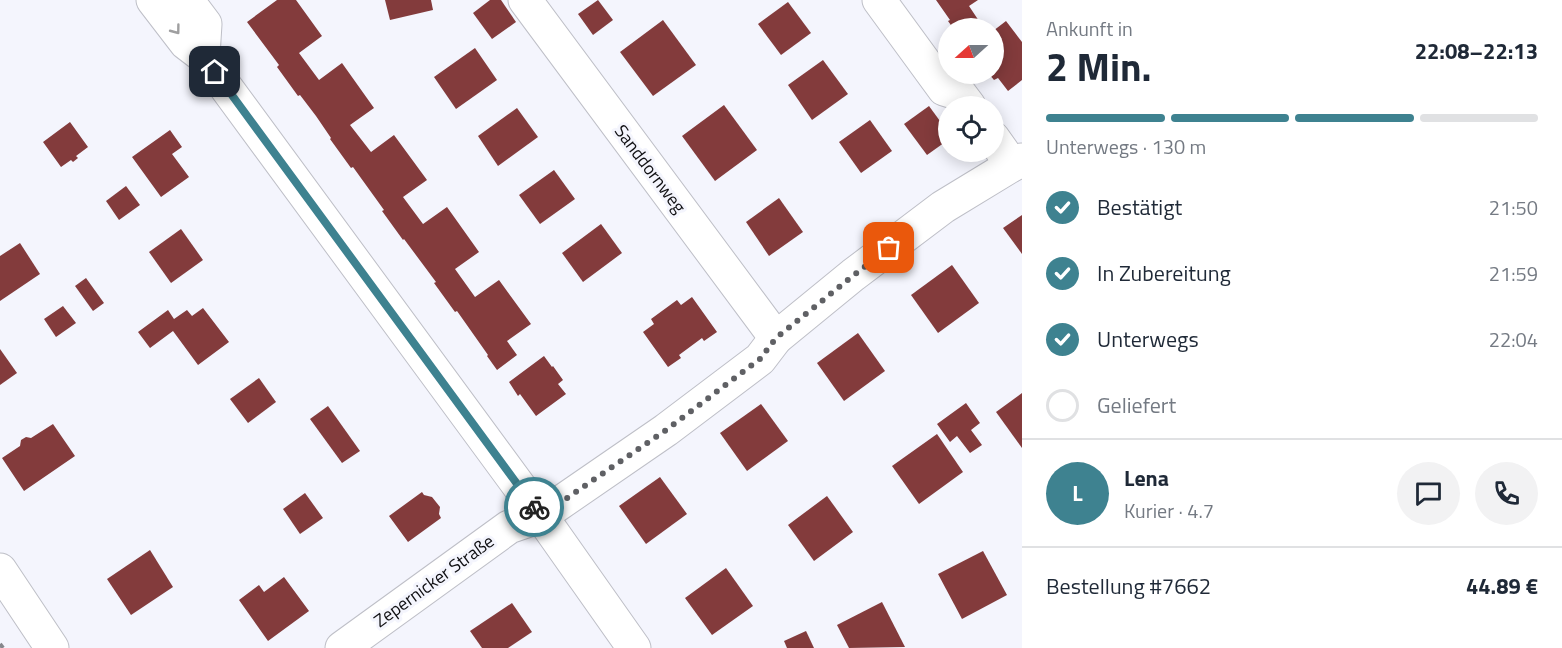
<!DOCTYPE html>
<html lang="de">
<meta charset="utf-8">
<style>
body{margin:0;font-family:"Titillium Web",sans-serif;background:#f2f2f3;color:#1f2937;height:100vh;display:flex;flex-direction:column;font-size:22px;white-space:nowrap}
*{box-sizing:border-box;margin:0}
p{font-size:20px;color:#747a83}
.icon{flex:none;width:33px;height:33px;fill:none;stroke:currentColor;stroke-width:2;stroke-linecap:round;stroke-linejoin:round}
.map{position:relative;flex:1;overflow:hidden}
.drawer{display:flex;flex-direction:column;background:#fff;width:540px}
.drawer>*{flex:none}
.needle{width:39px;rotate:249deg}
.buttons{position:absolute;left:938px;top:18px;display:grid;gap:12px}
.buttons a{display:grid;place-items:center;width:66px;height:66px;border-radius:50%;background:#fff;box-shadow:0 3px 15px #0003;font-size:30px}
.pin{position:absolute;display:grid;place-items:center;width:51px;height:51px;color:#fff;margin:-26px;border-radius:12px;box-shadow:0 3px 9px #0006}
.courier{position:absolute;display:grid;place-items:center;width:60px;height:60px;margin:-30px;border:4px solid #3e8290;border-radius:50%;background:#fff;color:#222;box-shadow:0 2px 8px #0007}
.overview em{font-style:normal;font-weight:700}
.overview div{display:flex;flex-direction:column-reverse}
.overview{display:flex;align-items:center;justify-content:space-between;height:102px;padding:0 24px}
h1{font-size:39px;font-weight:700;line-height:45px}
.bar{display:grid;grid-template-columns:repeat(4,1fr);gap:9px 6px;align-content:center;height:72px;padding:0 24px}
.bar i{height:8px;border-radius:4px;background:#e0e1e3}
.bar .current{background:#3e8290}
.bar p{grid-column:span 4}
.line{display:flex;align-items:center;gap:15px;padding:0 24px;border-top:2px solid #e0e1e3}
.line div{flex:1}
.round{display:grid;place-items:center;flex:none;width:63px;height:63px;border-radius:32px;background:#f2f2f3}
ol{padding:0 24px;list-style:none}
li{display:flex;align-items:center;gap:18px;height:66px}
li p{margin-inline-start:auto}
li .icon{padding:6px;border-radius:50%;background:#3e8290;color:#fff;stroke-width:4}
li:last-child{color:#747a83}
li i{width:33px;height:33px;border:3px solid #e0e1e3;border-radius:50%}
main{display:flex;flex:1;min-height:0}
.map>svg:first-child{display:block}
.building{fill:#833b3c}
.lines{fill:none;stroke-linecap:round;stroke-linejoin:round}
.minor-casing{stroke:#bebfc7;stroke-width:35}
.major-casing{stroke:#bebfc7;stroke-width:35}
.path{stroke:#86878c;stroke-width:4;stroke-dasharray:6 3;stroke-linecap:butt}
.minor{stroke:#fff;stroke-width:33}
.major{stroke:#fff;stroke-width:33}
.oneway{stroke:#9f9fa0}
.done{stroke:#5f6064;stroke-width:6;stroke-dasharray:0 10.8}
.route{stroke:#3e8290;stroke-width:8}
.labels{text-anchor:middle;stroke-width:6;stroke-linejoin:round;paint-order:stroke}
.street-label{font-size:18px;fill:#0f0f12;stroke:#f4f5fd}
</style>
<main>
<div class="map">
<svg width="1022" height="648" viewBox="0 0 1022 648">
<rect width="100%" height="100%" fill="#f4f5fd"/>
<!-- building -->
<g class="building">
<path d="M 277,0 L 296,0 L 322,36 L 299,53 L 319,80 L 342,63 L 374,108 L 350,125 L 371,152 L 394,135 L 427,180 L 403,197 L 423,224 L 447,207 L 479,252 L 455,269 L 475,297 L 499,280 L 531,324 L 507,341 L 517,355 L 497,370 L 487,356 L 488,355 L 457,311 L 455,312 L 434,283 L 436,282 L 404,239 L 403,240 L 382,211 L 384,210 L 353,167 L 351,168 L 330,139 L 331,138 L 316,116 L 300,95 L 298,96 L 277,67 L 279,65 L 247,22 Z"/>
<path d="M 385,0 L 431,0 L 433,10 L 390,20 Z"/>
<path d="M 490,0 L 501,0 L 516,22 L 492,39 L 473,13 Z"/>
<path d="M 598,0 L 613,20 L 593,35 L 578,14 Z"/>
<path d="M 936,0 L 978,0 L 969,6 L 979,21 L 968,28 L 953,28 L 948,21 L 950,20 Z"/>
<path d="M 788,2 L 811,33 L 781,55 L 758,24 Z"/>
<path d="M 663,20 L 696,65 L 653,96 L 620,52 Z"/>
<path d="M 1006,21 L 1022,42 L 1022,80 L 1008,91 L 998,78 L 994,80 L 989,74 L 993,74 L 993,31 Z"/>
<path d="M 475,48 L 497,80 L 456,109 L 434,77 Z"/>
<path d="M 823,60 L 848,94 L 812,120 L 788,85 Z"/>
<path d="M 724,105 L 757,150 L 715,181 L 682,136 Z"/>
<path d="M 929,106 L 948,132 L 948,140 L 927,155 L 904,124 Z"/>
<path d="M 517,108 L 538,137 L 498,166 L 478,136 Z"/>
<path d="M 870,120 L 892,151 L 861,173 L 839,142 Z"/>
<path d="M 70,122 L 88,147 L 76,156 L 78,158 L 73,162 L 71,160 L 61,167 L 43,142 Z"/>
<path d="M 170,130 L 182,147 L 172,154 L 189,177 L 161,197 L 132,157 Z"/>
<path d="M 554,170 L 575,199 L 540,224 L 519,195 Z"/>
<path d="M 126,186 L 140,205 L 119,220 L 106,201 Z"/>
<path d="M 779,198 L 803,232 L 769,256 L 746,222 Z"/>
<path d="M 1022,215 L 1022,254 L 1003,228 Z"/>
<path d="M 601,224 L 622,253 L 583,282 L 562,253 Z"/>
<path d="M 181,229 L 203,260 L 171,283 L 149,252 Z"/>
<path d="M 20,243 L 40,274 L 0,301 L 0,256 Z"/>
<path d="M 952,265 L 979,303 L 938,333 L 911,295 Z"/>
<path d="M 86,278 L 104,303 L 93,311 L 75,286 Z"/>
<path d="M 692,297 L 717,332 L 704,341 L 702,338 L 679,355 L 681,358 L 668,367 L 643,332 L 654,324 L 651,319 L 677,300 L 681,305 Z"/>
<path d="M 63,306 L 76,323 L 56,337 L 44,319 Z"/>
<path d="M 203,308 L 229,342 L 198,365 L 173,331 L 150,348 L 138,332 L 168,310 L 174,319 L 187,310 L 192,316 Z"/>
<path d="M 858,333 L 885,371 L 844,401 L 817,363 Z"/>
<path d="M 0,349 L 17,373 L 0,385 Z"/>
<path d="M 544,356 L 552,367 L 553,366 L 563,380 L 558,384 L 566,394 L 536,416 L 520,394 L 518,396 L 509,382 Z"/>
<path d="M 259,378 L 276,402 L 248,423 L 230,399 Z"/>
<path d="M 1022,393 L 1022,448 L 996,412 Z"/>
<path d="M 966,403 L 980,423 L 971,430 L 982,445 L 970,453 L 957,436 L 950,442 L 937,424 Z"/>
<path d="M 761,404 L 788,441 L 747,471 L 720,433 Z"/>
<path d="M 328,406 L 360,451 L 342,463 L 310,419 Z"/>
<path d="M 53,424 L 75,456 L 24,491 L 2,458 L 20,446 L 21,440 L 26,437 L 31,438 Z"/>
<path d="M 937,434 L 963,472 L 919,504 L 892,466 Z"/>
<path d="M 660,477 L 687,514 L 646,544 L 619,506 Z"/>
<path d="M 422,492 L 424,495 L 432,497 L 440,507 L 439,514 L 441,518 L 408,542 L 389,516 Z"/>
<path d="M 305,493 L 323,518 L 300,534 L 283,509 Z"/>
<path d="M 827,496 L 853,532 L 814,561 L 788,525 Z"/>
<path d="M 150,550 L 173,587 L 131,615 L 107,579 Z"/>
<path d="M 983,551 L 1007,595 L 962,619 L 938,574 Z"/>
<path d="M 726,568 L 753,606 L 712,635 L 685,598 Z"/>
<path d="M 284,577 L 309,611 L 268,641 L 239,600 L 259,585 L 264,592 Z"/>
<path d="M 882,602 L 905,647 L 849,648 L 837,625 Z"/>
<path d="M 512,603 L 532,632 L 508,648 L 482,648 L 470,631 Z"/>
<path d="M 806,631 L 814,648 L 787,648 L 784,641 Z"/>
</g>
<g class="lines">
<!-- minor casing -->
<g class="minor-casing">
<g id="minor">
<path d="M 153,0 L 186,43 L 203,56 L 541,516 L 634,648"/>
<path d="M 187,0 L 205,24 L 203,56"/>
<path d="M 525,0 L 776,338"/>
<path d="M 879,0 L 944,89 L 960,94 L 969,106"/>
<path d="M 993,138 L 1012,165"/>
<path d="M 342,648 L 509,527 L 541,516 L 666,430 L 760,359 L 776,338 L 853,275 L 943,207 L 1012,165 L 1022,160"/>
</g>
</g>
<!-- major casing -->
<g class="major-casing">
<path id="major" d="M 0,570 L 52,648"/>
</g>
<!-- path -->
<path class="path" d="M 0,644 L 3,648"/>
<!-- minor -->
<use href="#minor" class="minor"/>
<!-- major -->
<use href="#major" class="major"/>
</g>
<!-- one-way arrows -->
<defs><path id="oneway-chevron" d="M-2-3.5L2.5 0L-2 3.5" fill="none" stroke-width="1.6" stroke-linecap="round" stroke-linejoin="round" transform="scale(1.5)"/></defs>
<use class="oneway" href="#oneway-chevron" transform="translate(176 30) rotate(53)"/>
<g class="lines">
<!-- done -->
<path class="done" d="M 534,507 L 541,516 L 666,430 L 760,359 L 776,338 L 854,275 L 889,248"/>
<!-- route -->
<path class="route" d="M 215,72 L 534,507"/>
</g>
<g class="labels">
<!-- street labels -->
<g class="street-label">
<text transform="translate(650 169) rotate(53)" y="6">Sanddornweg</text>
<text transform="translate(434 581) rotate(-36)" y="6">Zepernicker Straße</text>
</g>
</g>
</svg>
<div class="buttons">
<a><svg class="needle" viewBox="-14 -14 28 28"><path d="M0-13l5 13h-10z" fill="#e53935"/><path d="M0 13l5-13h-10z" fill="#747a83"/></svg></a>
<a><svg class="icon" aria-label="locate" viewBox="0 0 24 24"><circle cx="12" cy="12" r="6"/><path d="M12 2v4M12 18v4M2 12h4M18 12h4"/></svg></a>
</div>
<div class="pin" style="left:889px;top:248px;background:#ea580c"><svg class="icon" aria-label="bag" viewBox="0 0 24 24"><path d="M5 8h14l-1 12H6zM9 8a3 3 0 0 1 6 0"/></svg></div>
<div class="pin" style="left:215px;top:72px;background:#1f2937"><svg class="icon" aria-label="home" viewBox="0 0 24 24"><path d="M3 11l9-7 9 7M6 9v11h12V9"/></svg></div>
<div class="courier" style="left:534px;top:507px"><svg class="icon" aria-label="bike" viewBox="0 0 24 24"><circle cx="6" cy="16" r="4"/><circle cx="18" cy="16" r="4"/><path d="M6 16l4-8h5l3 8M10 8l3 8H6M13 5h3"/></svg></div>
</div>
<section class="drawer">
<div class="overview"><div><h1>2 Min.</h1><p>Ankunft in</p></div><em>22:08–22:13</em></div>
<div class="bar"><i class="current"></i><i class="current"></i><i class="current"></i><i></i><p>Unterwegs · 130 m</p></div>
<ol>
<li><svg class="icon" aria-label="check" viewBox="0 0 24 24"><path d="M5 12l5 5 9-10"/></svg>Bestätigt<p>21:50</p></li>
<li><svg class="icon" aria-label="check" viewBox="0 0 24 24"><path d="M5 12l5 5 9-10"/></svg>In Zubereitung<p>21:59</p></li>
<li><svg class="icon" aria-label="check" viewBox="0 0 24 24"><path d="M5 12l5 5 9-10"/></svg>Unterwegs<p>22:04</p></li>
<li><i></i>Geliefert</li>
</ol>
<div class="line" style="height:108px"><b class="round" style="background:#3e8290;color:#fff">L</b><div><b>Lena</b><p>Kurier · 4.7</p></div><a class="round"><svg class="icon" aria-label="chat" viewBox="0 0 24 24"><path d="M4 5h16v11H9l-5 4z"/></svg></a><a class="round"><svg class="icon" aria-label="phone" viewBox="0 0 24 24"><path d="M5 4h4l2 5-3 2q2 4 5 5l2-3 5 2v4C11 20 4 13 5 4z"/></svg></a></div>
<div class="line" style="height:78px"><div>Bestellung #7662</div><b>44.89 €</b></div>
</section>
</main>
